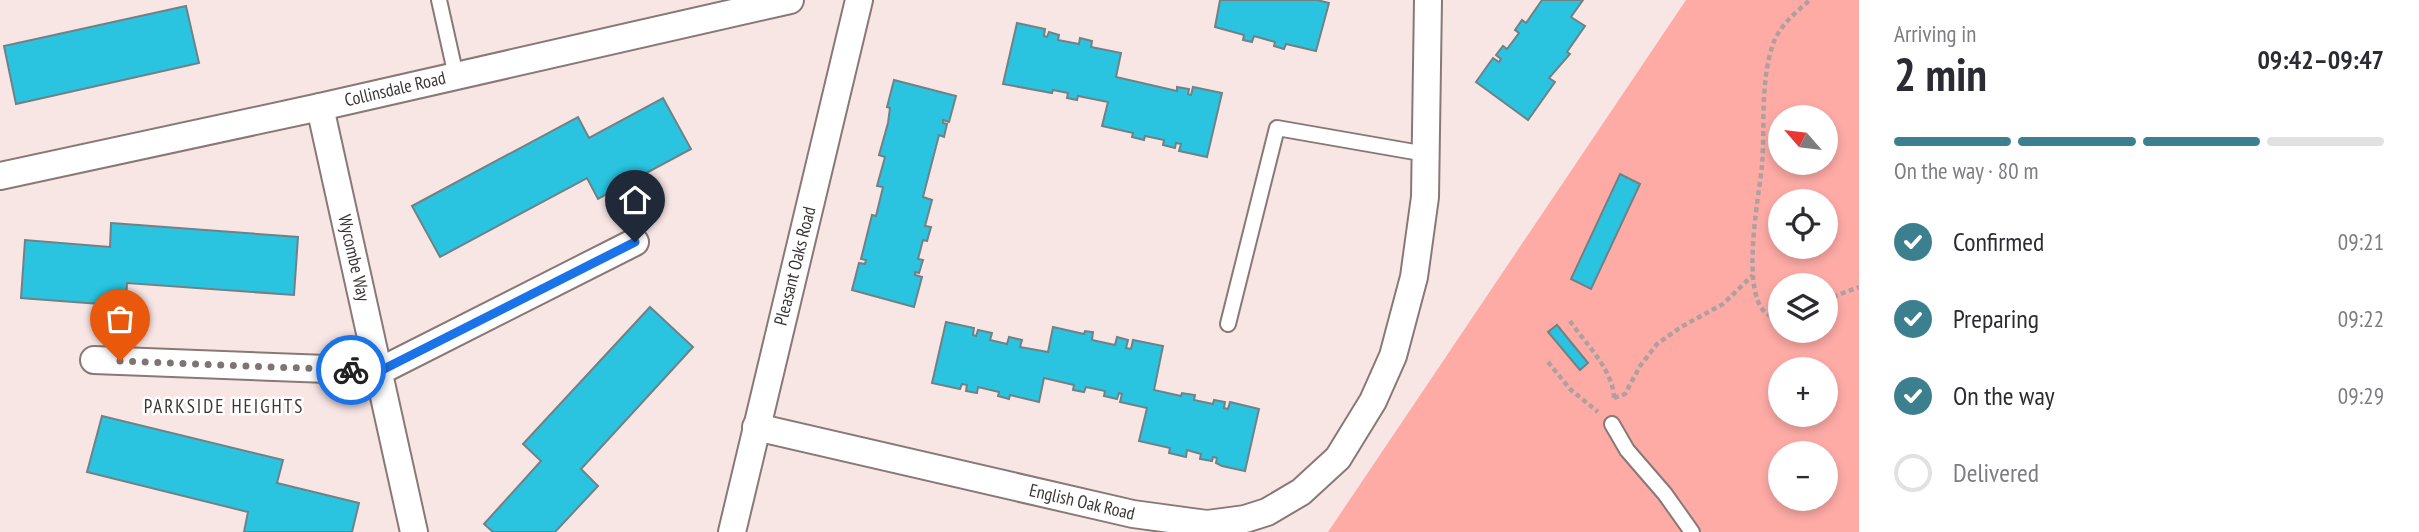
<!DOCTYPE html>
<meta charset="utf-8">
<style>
body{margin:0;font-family:"PT Sans Narrow",sans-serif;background:#f2f2f3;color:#2b2b33;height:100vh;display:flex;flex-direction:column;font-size:26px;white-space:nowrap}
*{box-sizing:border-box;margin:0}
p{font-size:23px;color:#7c7c81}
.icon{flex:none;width:38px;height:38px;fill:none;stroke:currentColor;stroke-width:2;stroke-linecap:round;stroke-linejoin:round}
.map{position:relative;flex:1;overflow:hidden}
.side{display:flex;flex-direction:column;background:#fff;width:560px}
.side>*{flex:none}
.needle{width:46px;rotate:298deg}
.buttons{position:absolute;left:1768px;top:105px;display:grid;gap:14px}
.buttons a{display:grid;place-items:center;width:70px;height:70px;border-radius:50%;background:#fff;box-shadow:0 4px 10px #0003;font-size:35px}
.pin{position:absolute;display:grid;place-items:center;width:60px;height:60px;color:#fff;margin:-72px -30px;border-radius:50% 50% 50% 0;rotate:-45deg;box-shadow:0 0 7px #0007}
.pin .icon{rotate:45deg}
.courier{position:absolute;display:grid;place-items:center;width:70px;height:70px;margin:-35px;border:5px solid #1a73e8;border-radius:50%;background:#fff;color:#222;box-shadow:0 2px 9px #0007}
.headline em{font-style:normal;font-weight:800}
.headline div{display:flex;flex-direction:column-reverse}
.headline{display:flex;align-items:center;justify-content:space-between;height:119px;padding:0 35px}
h1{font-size:46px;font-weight:800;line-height:52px}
.bar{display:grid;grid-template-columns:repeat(4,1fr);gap:10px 7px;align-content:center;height:84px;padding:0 35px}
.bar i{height:9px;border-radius:5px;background:#e1e1e2}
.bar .selected{background:#3c808f}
.bar p{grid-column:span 4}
ol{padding:0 35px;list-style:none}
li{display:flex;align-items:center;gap:21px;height:77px}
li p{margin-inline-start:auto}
li .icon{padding:7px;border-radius:50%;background:#3c808f;color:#fff;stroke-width:4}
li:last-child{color:#7c7c81}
li i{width:38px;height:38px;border:4px solid #e1e1e2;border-radius:50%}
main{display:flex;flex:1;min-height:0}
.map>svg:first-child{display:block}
.green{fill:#feaba6;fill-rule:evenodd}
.building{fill:#2ac4e1;stroke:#718185;stroke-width:2}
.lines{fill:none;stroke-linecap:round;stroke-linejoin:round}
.service-casing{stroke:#887977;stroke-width:18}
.minor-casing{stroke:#887977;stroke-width:30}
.path{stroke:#aea09f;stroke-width:4.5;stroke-dasharray:5 3.5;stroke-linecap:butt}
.service{stroke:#fff;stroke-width:14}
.minor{stroke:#fff;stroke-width:26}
.done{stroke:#7e7473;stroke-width:7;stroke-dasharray:0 12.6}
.route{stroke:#1a73e8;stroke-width:9}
.labels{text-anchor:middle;stroke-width:5;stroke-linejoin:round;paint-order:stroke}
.street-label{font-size:18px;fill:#3d3636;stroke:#fff}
.neighbourhood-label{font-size:19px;letter-spacing:2px;fill:#3d3636;stroke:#fff}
</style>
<main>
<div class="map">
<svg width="1859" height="532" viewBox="0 0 1859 532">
<rect width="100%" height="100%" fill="#f8e6e5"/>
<!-- green -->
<path class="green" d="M 1686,0 L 1859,0 L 1859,532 L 1328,532 ZM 1780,117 L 1825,117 L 1825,163 L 1780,163 ZM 1780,201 L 1825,201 L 1825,247 L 1780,247 ZM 1780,285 L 1825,285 L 1825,331 L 1780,331 ZM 1780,369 L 1825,369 L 1825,415 L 1780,415 ZM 1780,453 L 1825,453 L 1825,499 L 1780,499 Z"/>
<!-- building -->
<g class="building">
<path d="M 1220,0 L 1317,0 L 1329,3 L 1316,51 L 1286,44 L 1284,49 L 1274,46 L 1275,42 L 1254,36 L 1252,42 L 1243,40 L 1244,35 L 1215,27 Z"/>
<path d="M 1542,0 L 1583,0 L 1571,17 L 1585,26 L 1567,52 L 1570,54 L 1549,78 L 1555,82 L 1528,120 L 1476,82 L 1493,58 L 1499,62 L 1501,59 L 1496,55 L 1503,46 L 1507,49 L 1519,33 L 1515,30 L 1522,20 L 1526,23 Z"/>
<path d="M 186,6 L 199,63 L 16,104 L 4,46 Z"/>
<path d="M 1017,23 L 1045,29 L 1044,36 L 1047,37 L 1049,32 L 1059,35 L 1058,40 L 1079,44 L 1080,38 L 1092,41 L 1091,47 L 1121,53 L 1116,77 L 1177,91 L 1177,87 L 1189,89 L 1188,94 L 1191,95 L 1193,87 L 1222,93 L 1207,157 L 1179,151 L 1181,144 L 1176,143 L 1175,148 L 1163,145 L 1164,140 L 1145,136 L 1144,140 L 1132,137 L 1133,133 L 1102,126 L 1108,102 L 1078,96 L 1077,100 L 1067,98 L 1068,93 L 1053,90 L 1052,93 L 1003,84 Z"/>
<path d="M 894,80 L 956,96 L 949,122 L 943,120 L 943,123 L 947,124 L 944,137 L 939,135 L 923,197 L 932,200 L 925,226 L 931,227 L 927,241 L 923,240 L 918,259 L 923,260 L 919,273 L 915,272 L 915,275 L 922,277 L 914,307 L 852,290 L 859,263 L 865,264 L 866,260 L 861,259 L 872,215 L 876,216 L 883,187 L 877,186 L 885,157 L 879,155 L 888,123 L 890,108 L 887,107 Z"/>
<path d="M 663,98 L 691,149 L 598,199 L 587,178 L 440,257 L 412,206 L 578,117 L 589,138 Z"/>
<path d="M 1620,174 L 1640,184 L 1591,289 L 1571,279 Z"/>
<path d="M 111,223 L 298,237 L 294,295 L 127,283 L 126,306 L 21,298 L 25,240 L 110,247 Z"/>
<path d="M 650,307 L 693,347 L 581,469 L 598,486 L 555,532 L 493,532 L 484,524 L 541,461 L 523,444 Z"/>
<path d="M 946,322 L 974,328 L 973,335 L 976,336 L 978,330 L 992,333 L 990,340 L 1007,344 L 1009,337 L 1022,340 L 1020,347 L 1048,352 L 1053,327 L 1084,334 L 1085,331 L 1093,332 L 1092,340 L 1115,345 L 1117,337 L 1128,340 L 1126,348 L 1131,349 L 1133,340 L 1163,346 L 1154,390 L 1181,396 L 1182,393 L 1195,395 L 1194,400 L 1213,404 L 1214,400 L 1225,402 L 1224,408 L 1228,409 L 1230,402 L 1259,409 L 1245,471 L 1222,466 L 1216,463 L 1217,458 L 1213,457 L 1212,461 L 1200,459 L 1201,454 L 1187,450 L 1186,457 L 1169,453 L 1170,448 L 1139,441 L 1147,408 L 1120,402 L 1122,394 L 1119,393 L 1117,399 L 1104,396 L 1105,391 L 1086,387 L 1084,392 L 1073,390 L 1074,385 L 1044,378 L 1039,402 L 1010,395 L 1009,399 L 998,396 L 999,392 L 978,387 L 977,393 L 966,391 L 967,385 L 962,384 L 960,389 L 932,383 Z"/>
<path d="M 1557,325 L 1588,363 L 1580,370 L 1548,332 Z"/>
<path d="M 102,416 L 283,460 L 277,483 L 359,503 L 352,532 L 244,532 L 248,512 L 87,472 Z"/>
</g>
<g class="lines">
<!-- service casing -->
<g class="service-casing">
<g id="service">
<path d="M 439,0 L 456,76"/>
<path d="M 1228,324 L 1277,128 L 1426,154"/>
<path d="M 1612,424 L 1627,450 L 1665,494 L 1692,532"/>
</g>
</g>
<!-- minor casing -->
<g class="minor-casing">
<g id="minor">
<path d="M 320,107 L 414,532"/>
<path d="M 0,176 L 320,107 L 790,0"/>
<path d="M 94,360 L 380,371 L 635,242"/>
<path d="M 756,427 L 1133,514 L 1207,524 L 1245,519 L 1267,512 L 1301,492 L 1338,458 L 1373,401 L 1393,356 L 1414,277 L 1425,197 L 1428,0"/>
<path d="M 732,532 L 859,0"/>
</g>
</g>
<!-- path -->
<g class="path">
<path d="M 1825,300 L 1859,287"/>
<path d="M 1780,317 C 1733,321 1760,192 1762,166 C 1765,127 1760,82 1773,44 C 1780,25 1795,13 1810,0"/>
<path d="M 1570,321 C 1586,344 1614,371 1614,399"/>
<path d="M 1548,362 L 1570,389 L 1598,412"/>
<path d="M 1614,398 L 1625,394 L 1640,366 L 1657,344 L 1681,327 L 1723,304 L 1753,275"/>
</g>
<!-- service -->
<use href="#service" class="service"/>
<!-- minor -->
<use href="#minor" class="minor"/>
</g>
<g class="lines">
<!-- done -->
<path class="done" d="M 120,361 L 351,370"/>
<!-- route -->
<path class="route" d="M 351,370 L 380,371 L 635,242"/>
</g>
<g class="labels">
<!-- street labels -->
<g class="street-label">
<text transform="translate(395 89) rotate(-13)" y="6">Collinsdale Road</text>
<text transform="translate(354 258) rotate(77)" y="6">Wycombe Way</text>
<text transform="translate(795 266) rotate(-76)" y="6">Pleasant Oaks Road</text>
<text transform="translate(1082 502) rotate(13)" y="6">English Oak Road</text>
</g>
<!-- neighbourhood labels -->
<g class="neighbourhood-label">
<text x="224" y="413">PARKSIDE HEIGHTS</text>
</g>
</g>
</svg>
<div class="buttons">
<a><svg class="needle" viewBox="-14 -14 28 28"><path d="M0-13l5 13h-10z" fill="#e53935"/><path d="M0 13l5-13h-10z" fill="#7c7c81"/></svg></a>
<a><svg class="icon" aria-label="locate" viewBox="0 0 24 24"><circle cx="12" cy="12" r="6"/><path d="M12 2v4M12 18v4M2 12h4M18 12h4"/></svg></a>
<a><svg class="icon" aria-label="layers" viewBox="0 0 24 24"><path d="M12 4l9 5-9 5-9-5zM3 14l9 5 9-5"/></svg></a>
<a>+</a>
<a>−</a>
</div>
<div class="pin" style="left:120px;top:361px;background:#ea580c"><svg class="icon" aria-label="bag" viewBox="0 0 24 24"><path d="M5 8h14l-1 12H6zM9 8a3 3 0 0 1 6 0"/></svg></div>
<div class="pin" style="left:635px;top:242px;background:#1f2937"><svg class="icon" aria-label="home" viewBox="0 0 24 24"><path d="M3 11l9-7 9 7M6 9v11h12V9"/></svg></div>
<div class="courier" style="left:351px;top:370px"><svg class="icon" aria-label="bike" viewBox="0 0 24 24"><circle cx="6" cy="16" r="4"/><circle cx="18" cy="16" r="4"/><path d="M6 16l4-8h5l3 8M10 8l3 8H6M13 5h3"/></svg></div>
</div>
<section class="side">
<div class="headline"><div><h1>2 min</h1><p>Arriving in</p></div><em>09:42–09:47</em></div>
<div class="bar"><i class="selected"></i><i class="selected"></i><i class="selected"></i><i></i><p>On the way · 80 m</p></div>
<ol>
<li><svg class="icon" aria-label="check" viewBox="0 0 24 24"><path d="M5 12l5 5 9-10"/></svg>Confirmed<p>09:21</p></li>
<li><svg class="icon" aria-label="check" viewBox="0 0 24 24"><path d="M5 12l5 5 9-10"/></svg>Preparing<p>09:22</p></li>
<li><svg class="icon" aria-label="check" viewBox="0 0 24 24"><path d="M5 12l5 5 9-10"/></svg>On the way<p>09:29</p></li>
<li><i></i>Delivered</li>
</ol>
</section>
</main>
